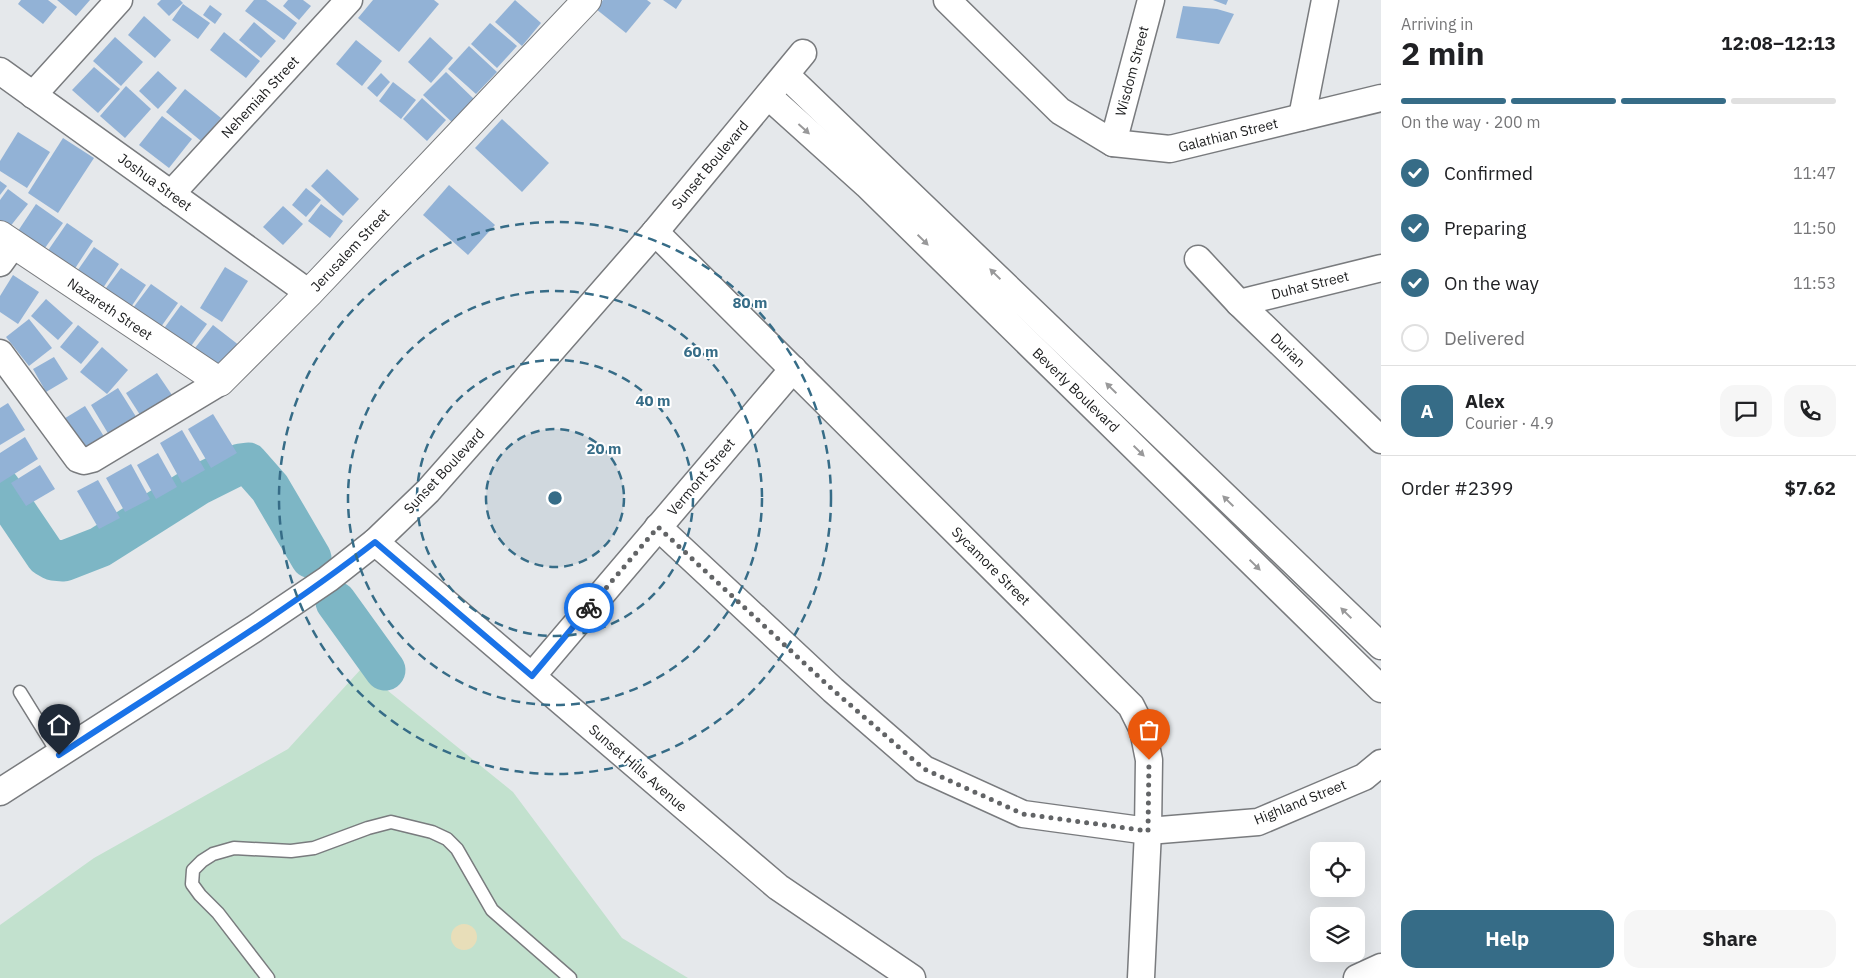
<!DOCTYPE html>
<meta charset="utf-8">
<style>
body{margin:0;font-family:"IBM Plex Sans",sans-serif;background:#f6f6f6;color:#202124;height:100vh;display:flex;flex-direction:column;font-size:19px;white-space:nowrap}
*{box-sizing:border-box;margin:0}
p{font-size:16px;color:#757577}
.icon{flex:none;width:28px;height:28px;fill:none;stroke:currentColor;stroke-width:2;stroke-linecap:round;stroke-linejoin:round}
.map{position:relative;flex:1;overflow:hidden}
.details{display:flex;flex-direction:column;background:#fff;width:475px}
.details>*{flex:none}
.buttons{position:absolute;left:1310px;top:842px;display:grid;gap:10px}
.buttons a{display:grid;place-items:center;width:55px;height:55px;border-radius:10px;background:#fff;box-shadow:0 5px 20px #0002;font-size:25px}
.pin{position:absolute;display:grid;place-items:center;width:42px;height:42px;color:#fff;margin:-51px -21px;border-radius:50% 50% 50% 0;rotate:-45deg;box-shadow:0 0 5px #0007}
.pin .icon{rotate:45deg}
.courier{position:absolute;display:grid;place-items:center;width:50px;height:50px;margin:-25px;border:4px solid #1a73e8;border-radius:50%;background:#fff;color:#222;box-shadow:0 1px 6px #0007}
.headline em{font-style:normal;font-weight:800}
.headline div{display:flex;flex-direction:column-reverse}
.headline{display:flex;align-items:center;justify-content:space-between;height:85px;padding:0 20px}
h1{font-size:32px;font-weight:800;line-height:38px}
.bar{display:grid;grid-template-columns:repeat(4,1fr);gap:8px 5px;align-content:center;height:60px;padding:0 20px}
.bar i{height:6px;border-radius:4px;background:#e0e0e0}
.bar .selected{background:#366c87}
.bar p{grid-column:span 4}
.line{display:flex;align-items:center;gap:12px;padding:0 20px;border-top:1px solid #e0e0e0}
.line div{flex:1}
.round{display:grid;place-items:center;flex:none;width:52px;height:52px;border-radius:15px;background:#f6f6f6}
ol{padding:0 20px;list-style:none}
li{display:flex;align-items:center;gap:15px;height:55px}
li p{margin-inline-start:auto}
li .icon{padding:5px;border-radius:50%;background:#366c87;color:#fff;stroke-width:4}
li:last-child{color:#757577}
li i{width:28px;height:28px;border:2px solid #e0e0e0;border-radius:50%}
.primary-button{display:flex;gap:10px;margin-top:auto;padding:10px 20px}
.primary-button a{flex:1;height:58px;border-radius:15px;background:#366c87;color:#fff;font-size:20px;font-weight:800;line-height:58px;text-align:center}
.primary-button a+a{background:#f6f6f6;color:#202124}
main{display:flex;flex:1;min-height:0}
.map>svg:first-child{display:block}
.green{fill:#c2e1ce}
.sand{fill:#e8deb9}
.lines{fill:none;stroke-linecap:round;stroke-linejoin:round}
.river{stroke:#7db6c5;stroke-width:41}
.building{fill:#92b2d6}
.lane-casing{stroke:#797b7e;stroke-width:15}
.street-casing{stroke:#797b7e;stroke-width:29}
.secondary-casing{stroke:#797b7e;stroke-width:30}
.lane{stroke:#fff;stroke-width:12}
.street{stroke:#fff;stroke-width:26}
.secondary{stroke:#fff;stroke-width:28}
.oneway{fill:#99999a}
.done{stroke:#626466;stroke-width:5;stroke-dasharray:0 9}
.route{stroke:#1a73e8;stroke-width:6}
.ring{fill:none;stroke:#366c87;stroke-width:2.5;stroke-dasharray:9 6}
.labels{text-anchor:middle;stroke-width:4;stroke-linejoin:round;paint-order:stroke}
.street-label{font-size:14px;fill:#1c1d1e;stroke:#fff}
.centre{fill:#366c87;stroke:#fff;stroke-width:2.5}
.ring-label{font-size:15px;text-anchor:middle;font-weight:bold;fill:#366c87;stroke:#fff;stroke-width:4;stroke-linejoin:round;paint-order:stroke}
</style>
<main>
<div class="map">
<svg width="1381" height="978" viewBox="0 0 1381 978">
<rect width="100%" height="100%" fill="#e5e8eb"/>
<!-- green -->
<path class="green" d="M 361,669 L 513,792 L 622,938 L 688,978 L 0,978 L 0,925 L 94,858 L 288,749 Z"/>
<!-- sand -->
<circle class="sand" cx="464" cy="937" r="13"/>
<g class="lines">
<!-- river -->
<g class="river">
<path d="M 0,488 L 46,556 L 53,560 L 64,561 L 100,547 L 198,485 L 240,464 L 248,463 L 270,488 L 311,558"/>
<path d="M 336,602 L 385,670"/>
</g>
</g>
<!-- building -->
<g class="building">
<path d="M 21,0 L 48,0 L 57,7 L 43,24 L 18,4 Z"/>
<path d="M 57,0 L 90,0 L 76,16 Z"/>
<path d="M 161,0 L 180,0 L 183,3 L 169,16 L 157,4 Z"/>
<path d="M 254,0 L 266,0 L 297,23 L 284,40 L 245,11 Z"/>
<path d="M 288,0 L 303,0 L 311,6 L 299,20 L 283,6 Z"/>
<path d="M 373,0 L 434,0 L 439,4 L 399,52 L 358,18 Z"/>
<path d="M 515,0 L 541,23 L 522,46 L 495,22 Z"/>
<path d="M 603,0 L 647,0 L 651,3 L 626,33 L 596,9 Z"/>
<path d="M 663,0 L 682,0 L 676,9 Z"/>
<path d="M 1213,0 L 1228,0 L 1226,5 Z"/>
<path d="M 183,4 L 210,23 L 198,39 L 172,20 Z"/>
<path d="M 210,5 L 222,14 L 215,24 L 203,15 Z"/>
<path d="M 1183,6 L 1217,9 L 1234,14 L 1219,44 L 1176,38 Z"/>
<path d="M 144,16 L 171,40 L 155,58 L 128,35 Z"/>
<path d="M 254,22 L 276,41 L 261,58 L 239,40 Z"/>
<path d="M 490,23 L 517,46 L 497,68 L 471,44 Z"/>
<path d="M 224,32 L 260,61 L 246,78 L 210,50 Z"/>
<path d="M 115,37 L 143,62 L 121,86 L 93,61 Z"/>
<path d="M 430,37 L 453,58 L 431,83 L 408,62 Z"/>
<path d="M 356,40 L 382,61 L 362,86 L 336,64 Z"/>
<path d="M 469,46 L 497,72 L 476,94 L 448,69 Z"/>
<path d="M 94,67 L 120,89 L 98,113 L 72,90 Z"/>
<path d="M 158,71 L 177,88 L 158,109 L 139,91 Z"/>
<path d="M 446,72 L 477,102 L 455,125 L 423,95 Z"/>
<path d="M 381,73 L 390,82 L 377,97 L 367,88 Z"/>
<path d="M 393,82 L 416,100 L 401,119 L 379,101 Z"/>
<path d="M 126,86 L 151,109 L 125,138 L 100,116 Z"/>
<path d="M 185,89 L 221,118 L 201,141 L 166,112 Z"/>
<path d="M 422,98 L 446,120 L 427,141 L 403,119 Z"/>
<path d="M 162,116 L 192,139 L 169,168 L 139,145 Z"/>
<path d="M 502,119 L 549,163 L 522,192 L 475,148 Z"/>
<path d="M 18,132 L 50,152 L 27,188 L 0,171 L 0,161 Z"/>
<path d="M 63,138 L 94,158 L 58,213 L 28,193 Z"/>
<path d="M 327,169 L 359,199 L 343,216 L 311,186 Z"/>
<path d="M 0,181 L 7,186 L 0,195 Z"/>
<path d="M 449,185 L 495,225 L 468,255 L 423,215 Z"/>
<path d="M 306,188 L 321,200 L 306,217 L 292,205 Z"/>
<path d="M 8,189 L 28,204 L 9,228 L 0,221 L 0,200 Z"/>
<path d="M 36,204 L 63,223 L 42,252 L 16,234 Z"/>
<path d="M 321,204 L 343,221 L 330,238 L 308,221 Z"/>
<path d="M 283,206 L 303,224 L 283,245 L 263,227 Z"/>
<path d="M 67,223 L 93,241 L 74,270 L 47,252 Z"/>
<path d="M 94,247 L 119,264 L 99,294 L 73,277 Z"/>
<path d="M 225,267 L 248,281 L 222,322 L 200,308 Z"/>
<path d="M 121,268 L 146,285 L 129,310 L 103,292 Z"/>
<path d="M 13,275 L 39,292 L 18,324 L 0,312 L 0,296 Z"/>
<path d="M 151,284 L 178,303 L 158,331 L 130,312 Z"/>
<path d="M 46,299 L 73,323 L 58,340 L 31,316 Z"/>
<path d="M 181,305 L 207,324 L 186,353 L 160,334 Z"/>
<path d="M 29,319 L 52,348 L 29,366 L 6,337 Z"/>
<path d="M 78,325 L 99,342 L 81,364 L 60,347 Z"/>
<path d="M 213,325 L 240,346 L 223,369 L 195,348 Z"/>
<path d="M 102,347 L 128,370 L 107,394 L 80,372 Z"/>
<path d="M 54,357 L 68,379 L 46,392 L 33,369 Z"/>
<path d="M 157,373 L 174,398 L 142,418 L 126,393 Z"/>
<path d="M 118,388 L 140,423 L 112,440 L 91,405 Z"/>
<path d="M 8,403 L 25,430 L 0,445 L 0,408 Z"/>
<path d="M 85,406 L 108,443 L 85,457 L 62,420 Z"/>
<path d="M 213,414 L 237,453 L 211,468 L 188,429 Z"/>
<path d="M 182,430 L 205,470 L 182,483 L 160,443 Z"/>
<path d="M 25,437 L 38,459 L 0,483 L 0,453 Z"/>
<path d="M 158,453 L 177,487 L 156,499 L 137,465 Z"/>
<path d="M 131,464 L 150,499 L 125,512 L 106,478 Z"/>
<path d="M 40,465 L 55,489 L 26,506 L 11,483 Z"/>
<path d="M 98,480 L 120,518 L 99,529 L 77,491 Z"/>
</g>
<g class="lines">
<!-- lane casing -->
<g class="lane-casing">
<g id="lane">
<path d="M 20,692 L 59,755"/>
<path d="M 268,978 L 218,913 L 200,895 L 192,884 L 193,870 L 202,861 L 213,854 L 234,848 L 291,851 L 314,848 L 368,828 L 391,822 L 432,832 L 447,839 L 457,849 L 492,910 L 570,978"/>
</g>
</g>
<!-- street casing -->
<g class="street-casing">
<g id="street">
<path d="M 947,0 L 1060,111 L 1113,143 L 1170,149 L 1381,98"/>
<path d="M 0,71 L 309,293"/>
<path d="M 786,75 C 985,264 1182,457 1381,646"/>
<path d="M 33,95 L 119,0"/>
<path d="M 768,96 L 867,185 L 1381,689"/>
<path d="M 1302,117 L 1325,0"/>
<path d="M 1113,143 L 1151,0"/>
<path d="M 171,194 L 349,0"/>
<path d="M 655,232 L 1131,706 L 1143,730 L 1149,760 L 1148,831 L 1141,978"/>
<path d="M 1198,259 L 1239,303 L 1381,440"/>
<path d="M 0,263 L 13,245"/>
<path d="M 1239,303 L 1381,268"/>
<path d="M 0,353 L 78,459 L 84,461 L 92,459 L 220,382"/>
<path d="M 658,527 L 833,690 L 924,769 L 1023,814 L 1148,831 L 1258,822 L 1364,777 L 1381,763"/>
<path d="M 375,542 L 778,887 L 912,978"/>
<path d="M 532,676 L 793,369"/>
<path d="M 0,792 L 254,629 L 328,579 L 375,542 L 428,491 L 489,422 L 655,232 L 803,53"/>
<path d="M 1357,978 L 1381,967"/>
</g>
</g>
<!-- secondary casing -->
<g class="secondary-casing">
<path id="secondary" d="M 0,235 L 220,382 L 309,293 L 587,0"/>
</g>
<!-- lane -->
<use href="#lane" class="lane"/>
<!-- street -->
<use href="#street" class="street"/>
<!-- secondary -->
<use href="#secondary" class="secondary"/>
</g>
<!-- one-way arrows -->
<defs><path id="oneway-solid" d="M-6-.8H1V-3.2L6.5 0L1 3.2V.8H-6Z" transform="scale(1.25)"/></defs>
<g class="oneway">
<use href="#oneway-solid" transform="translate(804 129) rotate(42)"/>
<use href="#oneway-solid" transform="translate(923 240) rotate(44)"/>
<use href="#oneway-solid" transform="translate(995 274) rotate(-136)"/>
<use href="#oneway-solid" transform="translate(1111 388) rotate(-136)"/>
<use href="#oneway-solid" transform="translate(1139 451) rotate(44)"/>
<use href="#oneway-solid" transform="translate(1228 501) rotate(-136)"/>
<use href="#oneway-solid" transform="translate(1255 565) rotate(44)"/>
<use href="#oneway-solid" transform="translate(1346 613) rotate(-136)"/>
</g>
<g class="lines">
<!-- done -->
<path class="done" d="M 589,608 L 658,527 L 833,690 L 924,769 L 1023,814 L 1148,831 L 1149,760"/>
<!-- route -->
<path class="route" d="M 59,755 C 165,685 275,620 375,542 L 532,676 L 589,608"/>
</g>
<!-- distance rings -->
<circle cx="555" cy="498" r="69" fill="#366c87" fill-opacity=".12"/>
<g class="ring">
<circle cx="555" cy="498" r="69"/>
<circle cx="555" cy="498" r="138"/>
<circle cx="555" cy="498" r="207"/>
<circle cx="555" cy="498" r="276"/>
</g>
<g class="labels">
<!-- street labels -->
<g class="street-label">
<text transform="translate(1132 71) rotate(-75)" y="5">Wisdom Street</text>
<text transform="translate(260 97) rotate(-47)" y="5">Nehemiah Street</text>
<text transform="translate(1228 135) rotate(-14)" y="5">Galathian Street</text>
<text transform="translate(710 165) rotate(-50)" y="5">Sunset Boulevard</text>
<text transform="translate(155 182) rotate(36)" y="5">Joshua Street</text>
<text transform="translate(350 250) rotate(-47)" y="5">Jerusalem Street</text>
<text transform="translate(1310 285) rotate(-14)" y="5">Duhat Street</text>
<text transform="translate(110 309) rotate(34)" y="5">Nazareth Street</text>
<text transform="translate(1288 350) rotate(44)" y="5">Durian</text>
<text transform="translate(1076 390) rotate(44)" y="5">Beverly Boulevard</text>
<text transform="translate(444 471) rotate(-47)" y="5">Sunset Boulevard</text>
<text transform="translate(701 477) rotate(-50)" y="5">Vermont Street</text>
<text transform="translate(991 566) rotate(45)" y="5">Sycamore Street</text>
<text transform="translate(638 768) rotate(41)" y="5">Sunset Hills Avenue</text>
<text transform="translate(1300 802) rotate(-22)" y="5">Highland Street</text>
</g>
</g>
<circle cx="555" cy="498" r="8" class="centre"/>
<g class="ring-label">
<text x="750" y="308">80 m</text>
<text x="701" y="357">60 m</text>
<text x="653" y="406">40 m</text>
<text x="604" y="454">20 m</text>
</g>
</svg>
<div class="buttons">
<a><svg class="icon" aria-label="locate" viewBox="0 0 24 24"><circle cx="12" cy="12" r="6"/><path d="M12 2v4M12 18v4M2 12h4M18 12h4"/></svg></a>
<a><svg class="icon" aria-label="layers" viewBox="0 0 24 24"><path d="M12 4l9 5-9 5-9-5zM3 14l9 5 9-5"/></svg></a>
</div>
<div class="pin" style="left:1149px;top:760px;background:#ea580c"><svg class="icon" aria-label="bag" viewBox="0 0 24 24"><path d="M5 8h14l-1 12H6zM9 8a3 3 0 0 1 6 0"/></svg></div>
<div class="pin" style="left:59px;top:755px;background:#1f2937"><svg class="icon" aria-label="home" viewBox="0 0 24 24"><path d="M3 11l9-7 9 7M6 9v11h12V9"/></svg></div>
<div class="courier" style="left:589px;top:608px"><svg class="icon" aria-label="bike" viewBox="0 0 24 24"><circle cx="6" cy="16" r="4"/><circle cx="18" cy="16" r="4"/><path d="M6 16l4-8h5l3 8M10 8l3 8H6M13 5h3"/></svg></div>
</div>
<section class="details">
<div class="headline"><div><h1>2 min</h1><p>Arriving in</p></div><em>12:08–12:13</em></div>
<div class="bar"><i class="selected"></i><i class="selected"></i><i class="selected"></i><i></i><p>On the way · 200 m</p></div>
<ol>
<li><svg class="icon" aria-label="check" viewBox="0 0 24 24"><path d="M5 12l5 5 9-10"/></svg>Confirmed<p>11:47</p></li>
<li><svg class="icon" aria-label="check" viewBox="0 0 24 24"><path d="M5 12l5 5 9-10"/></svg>Preparing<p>11:50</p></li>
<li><svg class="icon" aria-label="check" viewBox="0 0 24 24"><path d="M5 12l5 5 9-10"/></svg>On the way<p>11:53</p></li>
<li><i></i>Delivered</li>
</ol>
<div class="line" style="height:90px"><b class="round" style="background:#366c87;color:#fff">A</b><div><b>Alex</b><p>Courier · 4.9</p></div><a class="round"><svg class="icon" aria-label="chat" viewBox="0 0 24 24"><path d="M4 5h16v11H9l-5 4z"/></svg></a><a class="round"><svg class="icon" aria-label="phone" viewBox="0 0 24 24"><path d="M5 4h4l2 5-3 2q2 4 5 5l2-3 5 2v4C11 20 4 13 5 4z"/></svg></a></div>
<div class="line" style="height:65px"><div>Order #2399</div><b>$7.62</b></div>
<div class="primary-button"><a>Help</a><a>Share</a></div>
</section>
</main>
